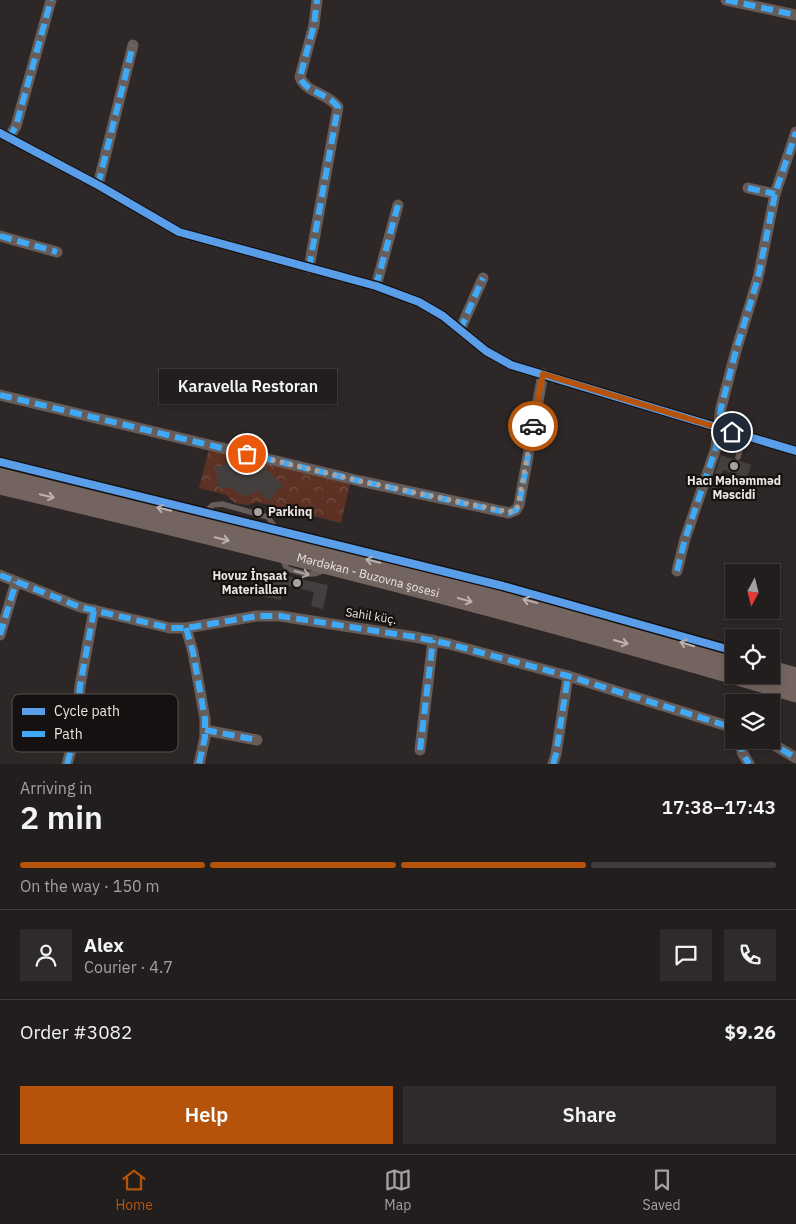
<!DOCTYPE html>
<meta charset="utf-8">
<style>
body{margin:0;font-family:"IBM Plex Sans",sans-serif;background:#2e2b2a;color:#f1f3f6;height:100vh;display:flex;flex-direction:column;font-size:19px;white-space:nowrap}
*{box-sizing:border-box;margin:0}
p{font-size:16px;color:#a2a2a4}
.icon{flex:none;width:28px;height:28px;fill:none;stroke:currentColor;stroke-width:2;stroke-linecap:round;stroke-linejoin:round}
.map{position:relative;height:764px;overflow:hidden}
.details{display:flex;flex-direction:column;background:#221e1d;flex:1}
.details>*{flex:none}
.needle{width:32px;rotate:187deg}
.controls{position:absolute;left:725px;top:564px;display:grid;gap:10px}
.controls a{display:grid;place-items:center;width:55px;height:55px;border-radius:0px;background:#221e1d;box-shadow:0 2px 8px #0003,0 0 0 1px #3f3c3b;font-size:25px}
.pin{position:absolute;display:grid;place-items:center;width:42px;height:42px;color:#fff;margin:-21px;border:2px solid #fff;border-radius:50%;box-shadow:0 1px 5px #0007}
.courier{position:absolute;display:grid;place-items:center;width:50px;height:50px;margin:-25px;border:4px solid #b45309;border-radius:50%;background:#fff;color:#222;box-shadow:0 1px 6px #0007}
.bubble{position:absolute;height:35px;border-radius:0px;background:#221e1d;box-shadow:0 2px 8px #0003,0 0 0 1px #3f3c3b;font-size:16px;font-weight:600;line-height:35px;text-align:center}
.overview em{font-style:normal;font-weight:600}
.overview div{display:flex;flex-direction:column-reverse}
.overview{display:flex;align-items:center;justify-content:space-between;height:85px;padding:0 20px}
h1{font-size:32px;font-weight:600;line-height:38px}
.bar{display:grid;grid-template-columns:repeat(4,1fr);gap:8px 5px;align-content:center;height:60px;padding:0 20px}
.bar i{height:6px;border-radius:4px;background:#3f3c3b}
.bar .on{background:#b45309}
.bar p{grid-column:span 4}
.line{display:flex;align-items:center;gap:12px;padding:0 20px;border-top:1px solid #3f3c3b}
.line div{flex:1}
.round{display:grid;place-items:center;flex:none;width:52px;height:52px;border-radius:0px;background:#2e2b2a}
.primary-button{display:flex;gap:10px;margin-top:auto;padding:10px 20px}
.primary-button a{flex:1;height:58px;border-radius:0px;background:#b45309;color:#fff;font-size:20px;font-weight:600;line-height:58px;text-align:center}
.primary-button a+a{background:#2e2b2a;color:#f1f3f6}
.tabs{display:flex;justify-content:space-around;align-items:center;height:70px;border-top:1px solid #3f3c3b;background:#221e1d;font-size:14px;color:#a2a2a4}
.tabs a{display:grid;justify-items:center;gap:2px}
.tabs .on{color:#b45309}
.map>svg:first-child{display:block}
.park{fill:url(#park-crowns)}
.building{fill:#433f3e}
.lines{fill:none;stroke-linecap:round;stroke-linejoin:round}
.service{stroke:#685c58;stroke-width:5.5}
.minor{stroke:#685c58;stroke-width:11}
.primary{stroke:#746460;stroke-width:19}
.quiet{stroke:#3fa9f5;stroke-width:6;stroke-dasharray:12 6;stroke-linecap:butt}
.cycleway-casing{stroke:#151110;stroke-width:11}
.cycleway{stroke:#5a9eea;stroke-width:8}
.oneway{stroke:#bbb1af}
.oneway2{stroke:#b0a7a4}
.done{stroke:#a8a3a1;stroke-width:5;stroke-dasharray:0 9}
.route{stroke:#b45309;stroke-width:6}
.poi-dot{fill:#a8a3a1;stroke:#151110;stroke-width:2}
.labels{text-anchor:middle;stroke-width:4.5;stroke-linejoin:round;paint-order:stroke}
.poi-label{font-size:12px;font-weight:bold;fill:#eae5e3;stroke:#151110}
.street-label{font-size:12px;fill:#eae5e3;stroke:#151110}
.key{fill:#151110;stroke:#55514f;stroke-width:1}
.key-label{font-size:14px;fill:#eae5e3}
</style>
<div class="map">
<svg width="796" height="764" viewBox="0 0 796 764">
<defs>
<pattern id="park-crowns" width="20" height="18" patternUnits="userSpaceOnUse" patternTransform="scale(1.25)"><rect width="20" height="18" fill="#5d3224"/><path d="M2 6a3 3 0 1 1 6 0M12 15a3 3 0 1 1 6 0" fill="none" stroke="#745044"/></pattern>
</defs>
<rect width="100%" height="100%" fill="#2d2827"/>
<!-- park -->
<path class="park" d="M 209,449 L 350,484 L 341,523 L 257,502 L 248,505 L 235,503 L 226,495 L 199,488 Z"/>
<!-- building -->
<g class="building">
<path d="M 721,455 L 751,465 L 747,478 L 723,470 L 716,491 L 710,489 Z"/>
<path d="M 244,461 L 261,465 L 283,485 L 269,501 L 257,491 L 248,496 L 239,494 L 231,487 L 219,489 L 215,467 Z"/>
<path d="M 268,572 L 328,585 L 323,609 L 311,606 L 314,592 L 285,585 L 281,600 L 262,596 Z"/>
</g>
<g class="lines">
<!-- service -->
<g class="service">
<path d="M 738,457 L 744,435"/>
<path d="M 202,514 L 213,505 L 222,504 L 268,517 L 277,531"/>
<path d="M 282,558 L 287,569 C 305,573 310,578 326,569"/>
</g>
<!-- minor -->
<g class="minor">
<path d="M 726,0 L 796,15"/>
<path d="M 0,133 L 98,185 L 179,232 L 376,286 L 419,302 L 443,316 L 486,351 L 511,365 L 796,451"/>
<path d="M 9,138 L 16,126 L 51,0"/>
<path d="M 98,185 L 133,45"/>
<path d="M 748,188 L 775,194"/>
<path d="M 0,236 L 57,252"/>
<path d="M 309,268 L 338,107 C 328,93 306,93 300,77 L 314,25 L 317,0"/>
<path d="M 376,286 L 398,205"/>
<path d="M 460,330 L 483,278"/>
<path d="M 0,395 L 360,481 L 509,513 L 516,510 L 519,505 L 543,374"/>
<path d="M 677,571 L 685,539 L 716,448 L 721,408 L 735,354 L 758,278 L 775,194 L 796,132"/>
<path d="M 0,575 L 80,607 L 170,628 L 186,628 L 257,616 L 280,616 L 415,637 L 449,644 L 568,676 L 734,728"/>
<path d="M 186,628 L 193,652 L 205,719 L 205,737 L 199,764"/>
<path d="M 0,635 L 16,582"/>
<path d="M 79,705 L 103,712 L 125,723"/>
<path d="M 205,730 L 257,740"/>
<path d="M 740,740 L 742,752 L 749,764"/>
<path d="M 766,740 L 796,758"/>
<path d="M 420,750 L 433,640"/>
<path d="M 67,764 L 76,732 L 80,686 L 94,610"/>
<path d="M 553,764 L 556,754 L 568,676"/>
</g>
<!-- primary -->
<g class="primary">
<path d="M 0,468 C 245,529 492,586 734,659"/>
<path id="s1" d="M 0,485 C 246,543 491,604 734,675"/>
<path d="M 771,670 L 796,677"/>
<path d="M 734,675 L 796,693"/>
</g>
<!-- quiet -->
<g class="quiet">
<path d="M 726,0 L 796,15"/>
<path d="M 9,138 L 16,126 L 51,0"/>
<path d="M 98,185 L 133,45"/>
<path d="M 748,188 L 775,194"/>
<path d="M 0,236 L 57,252"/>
<path d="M 309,268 L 338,107 C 328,93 306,93 300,77 L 314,25 L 317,0"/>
<path d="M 376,286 L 398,205"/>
<path d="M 460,330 L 483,278"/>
<path d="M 0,395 L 360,481 L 509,513 L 516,510 L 519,505 L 543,374"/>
<path d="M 677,571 L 685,539 L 716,448 L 721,408 L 735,354 L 758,278 L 775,194 L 796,132"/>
<path d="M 0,575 L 80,607 L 170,628 L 186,628 L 257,616 L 280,616 L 415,637 L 449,644 L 568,676 L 734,728"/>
<path d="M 186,628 L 193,652 L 205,719 L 205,737 L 199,764"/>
<path d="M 0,635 L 16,582"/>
<path d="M 79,705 L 103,712 L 125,723"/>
<path d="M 205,730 L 257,740"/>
<path d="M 740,740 L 742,752 L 749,764"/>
<path d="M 766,740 L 796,758"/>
<path d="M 420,750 L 433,640"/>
<path d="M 67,764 L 76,732 L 80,686 L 94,610"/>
<path d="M 553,764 L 556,754 L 568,676"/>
</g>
<!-- cycleway casing -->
<g class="cycleway-casing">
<g id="cycleway">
<path d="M 0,133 L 98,185 L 179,232 L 376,286 L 419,302 L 443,316 L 486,351 L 511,365 L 796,451"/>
<path d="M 0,462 L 503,586 L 734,651"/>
</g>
</g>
<!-- cycleway -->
<use href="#cycleway" class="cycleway"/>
</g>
<!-- one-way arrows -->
<defs><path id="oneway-shaft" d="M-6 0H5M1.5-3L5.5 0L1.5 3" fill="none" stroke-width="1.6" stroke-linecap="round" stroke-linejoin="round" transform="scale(1.25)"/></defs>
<g class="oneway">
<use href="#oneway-shaft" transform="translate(47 496) rotate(13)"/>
<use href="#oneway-shaft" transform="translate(164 509) rotate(-166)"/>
<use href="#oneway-shaft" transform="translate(222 539) rotate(14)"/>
<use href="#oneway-shaft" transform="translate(373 561) rotate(-166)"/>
<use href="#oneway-shaft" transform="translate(465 600) rotate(15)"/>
<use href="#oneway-shaft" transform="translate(530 601) rotate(-165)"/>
<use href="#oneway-shaft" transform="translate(621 642) rotate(16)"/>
<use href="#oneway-shaft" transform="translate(687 644) rotate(-163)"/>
</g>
<use class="oneway2" href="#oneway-shaft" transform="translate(302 573) rotate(15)"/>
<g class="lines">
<!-- done -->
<path class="done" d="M 247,454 L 360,481 L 509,512 L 516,510 L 518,505 L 533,426"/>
<!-- route -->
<path class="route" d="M 533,426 L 543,374 L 732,432"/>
</g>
<!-- markers -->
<g class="poi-dot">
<circle cx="734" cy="466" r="5"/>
<circle cx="258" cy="512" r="5"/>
<circle cx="297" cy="583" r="5"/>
</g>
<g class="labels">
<!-- poi labels -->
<g class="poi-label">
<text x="734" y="485">Hacı Məhəmməd<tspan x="734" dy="14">Məscidi</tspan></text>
<text x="268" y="516" text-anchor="start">Parkinq</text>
<text x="287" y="580" text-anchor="end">Hovuz İnşaat<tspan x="287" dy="14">Materialları</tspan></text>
</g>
<!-- street labels -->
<g class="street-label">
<text dy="4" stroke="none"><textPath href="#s1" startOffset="379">Mərdəkan - Buzovna şosesi</textPath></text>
<text transform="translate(371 616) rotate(9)" y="4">Sahil küç.</text>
</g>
</g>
<!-- legend -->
<rect x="12" y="694" width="166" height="58" rx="8" class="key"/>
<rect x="22" y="708" width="23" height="7" fill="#5a9eea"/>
<rect x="22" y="731" width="23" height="6" fill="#3fa9f5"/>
<g class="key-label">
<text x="54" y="716">Cycle path</text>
<text x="54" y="739">Path</text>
</g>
</svg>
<div class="controls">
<a><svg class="needle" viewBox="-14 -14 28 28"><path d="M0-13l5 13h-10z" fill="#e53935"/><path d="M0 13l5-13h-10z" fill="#a2a2a4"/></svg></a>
<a><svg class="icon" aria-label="locate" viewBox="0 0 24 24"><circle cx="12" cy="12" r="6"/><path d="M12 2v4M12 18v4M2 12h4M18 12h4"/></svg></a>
<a><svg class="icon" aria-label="layers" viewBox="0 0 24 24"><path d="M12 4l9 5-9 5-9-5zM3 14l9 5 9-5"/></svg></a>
</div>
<div class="pin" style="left:247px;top:454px;background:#ea580c"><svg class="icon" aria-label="bag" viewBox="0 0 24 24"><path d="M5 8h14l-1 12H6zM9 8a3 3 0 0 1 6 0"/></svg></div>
<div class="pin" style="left:732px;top:432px;background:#1f2937"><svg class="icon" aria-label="home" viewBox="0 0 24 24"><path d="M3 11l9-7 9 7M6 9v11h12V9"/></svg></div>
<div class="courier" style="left:533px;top:426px"><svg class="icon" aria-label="car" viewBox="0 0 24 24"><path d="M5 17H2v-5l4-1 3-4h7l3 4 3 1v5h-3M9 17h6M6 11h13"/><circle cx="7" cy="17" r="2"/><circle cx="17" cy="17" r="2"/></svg></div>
<div class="bubble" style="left:159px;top:369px;width:178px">Karavella Restoran</div>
</div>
<section class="details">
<div class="overview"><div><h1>2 min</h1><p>Arriving in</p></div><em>17:38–17:43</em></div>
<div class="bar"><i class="on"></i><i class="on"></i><i class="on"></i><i></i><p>On the way · 150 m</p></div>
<div class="line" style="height:90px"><a class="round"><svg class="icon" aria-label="person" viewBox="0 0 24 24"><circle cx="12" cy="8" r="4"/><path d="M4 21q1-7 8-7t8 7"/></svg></a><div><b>Alex</b><p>Courier · 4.7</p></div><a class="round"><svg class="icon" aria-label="chat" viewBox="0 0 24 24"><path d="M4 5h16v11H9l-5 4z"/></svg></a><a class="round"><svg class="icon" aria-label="phone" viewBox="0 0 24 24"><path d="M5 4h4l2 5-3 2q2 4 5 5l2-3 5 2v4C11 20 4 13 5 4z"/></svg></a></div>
<div class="line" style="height:65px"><div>Order #3082</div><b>$9.26</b></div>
<div class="primary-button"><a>Help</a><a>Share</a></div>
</section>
<nav class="tabs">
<a class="on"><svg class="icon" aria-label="home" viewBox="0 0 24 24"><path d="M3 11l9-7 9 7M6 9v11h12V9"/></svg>Home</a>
<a><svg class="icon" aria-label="map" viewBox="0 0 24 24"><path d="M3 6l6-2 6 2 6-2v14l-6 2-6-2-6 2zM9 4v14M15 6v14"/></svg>Map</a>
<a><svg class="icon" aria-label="saved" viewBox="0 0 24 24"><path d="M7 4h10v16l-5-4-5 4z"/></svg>Saved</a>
</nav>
